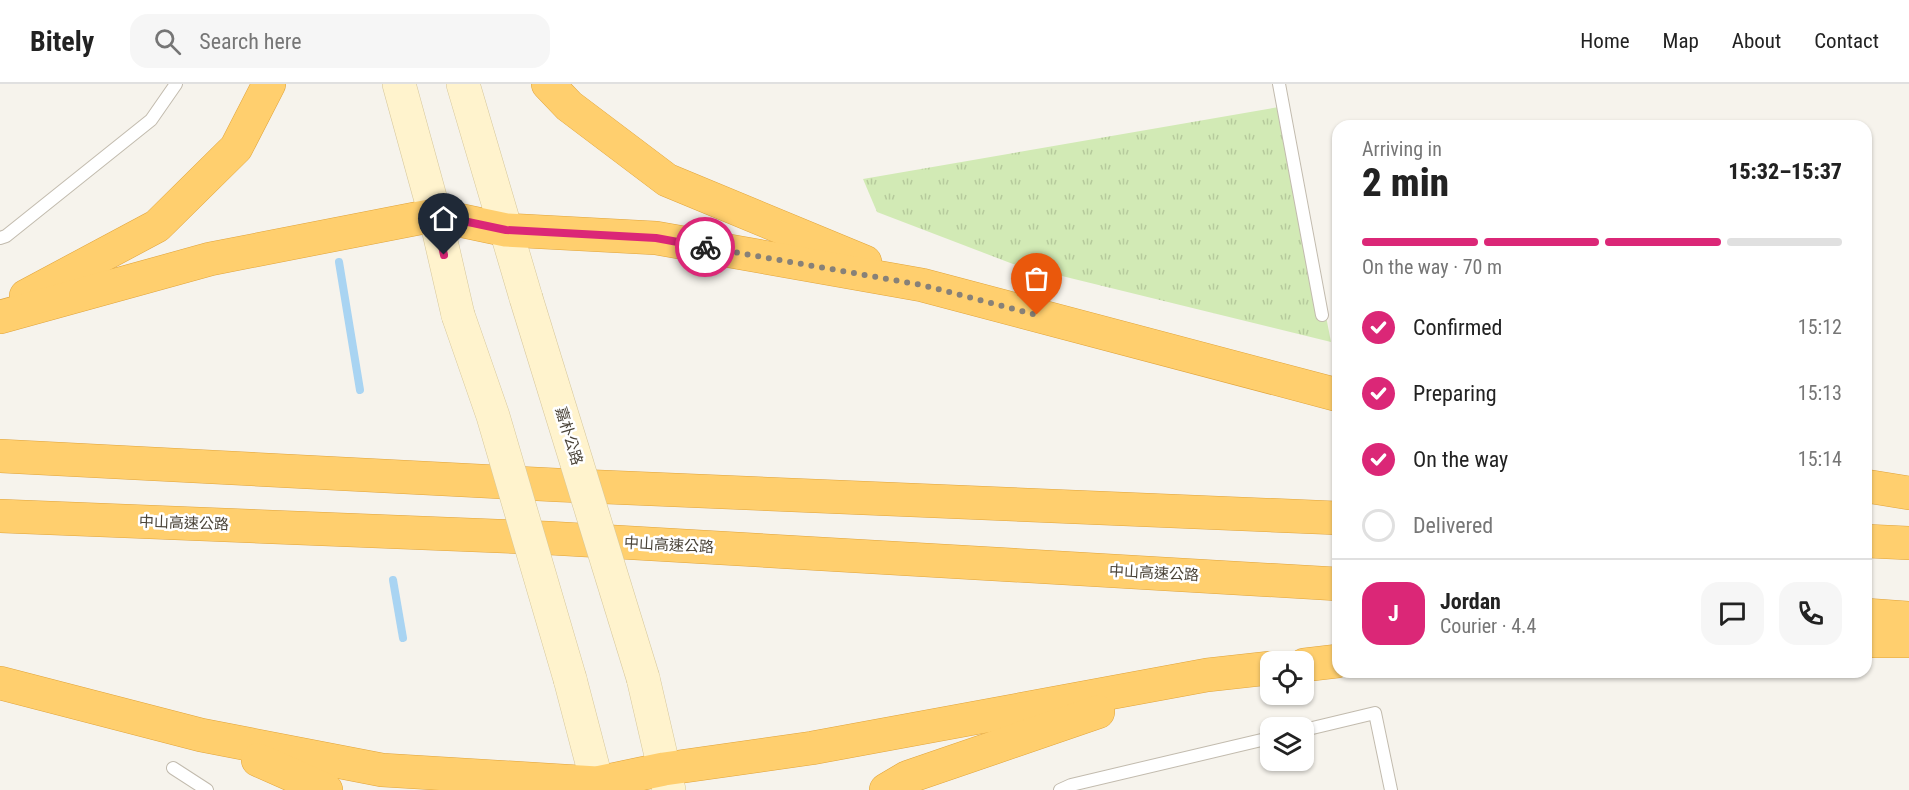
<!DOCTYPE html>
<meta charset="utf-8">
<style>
body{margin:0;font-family:"Roboto Condensed","Noto Sans TC",sans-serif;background:#f6f6f6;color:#222;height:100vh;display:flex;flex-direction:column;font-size:22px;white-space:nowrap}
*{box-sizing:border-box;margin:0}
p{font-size:20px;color:#767676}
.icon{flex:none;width:33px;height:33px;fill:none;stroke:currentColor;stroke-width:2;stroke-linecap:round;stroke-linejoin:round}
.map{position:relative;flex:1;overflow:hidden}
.drawer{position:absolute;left:1332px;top:36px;width:540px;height:558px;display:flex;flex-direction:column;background:#fff;border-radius:18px;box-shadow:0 2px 4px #0004}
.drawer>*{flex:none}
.controls{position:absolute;left:1260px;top:567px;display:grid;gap:12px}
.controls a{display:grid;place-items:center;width:54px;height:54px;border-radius:12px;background:#fff;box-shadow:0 2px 4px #0004;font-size:30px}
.pin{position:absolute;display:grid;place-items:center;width:51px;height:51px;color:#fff;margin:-62px -26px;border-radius:50% 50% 50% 0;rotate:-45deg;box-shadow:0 0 6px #0007}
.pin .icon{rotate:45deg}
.courier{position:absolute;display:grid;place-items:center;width:60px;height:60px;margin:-30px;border:4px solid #db2777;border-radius:50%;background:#fff;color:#222;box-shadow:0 2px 8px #0007}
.headline em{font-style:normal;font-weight:800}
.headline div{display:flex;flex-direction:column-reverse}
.headline{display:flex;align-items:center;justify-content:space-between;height:102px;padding:0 30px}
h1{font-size:39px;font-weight:800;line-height:45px}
.bar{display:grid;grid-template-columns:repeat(4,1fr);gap:9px 6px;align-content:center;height:72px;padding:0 30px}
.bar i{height:8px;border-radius:4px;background:#e0e0e0}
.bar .selected{background:#db2777}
.bar p{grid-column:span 4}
.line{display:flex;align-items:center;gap:15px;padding:0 30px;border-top:2px solid #e0e0e0}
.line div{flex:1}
.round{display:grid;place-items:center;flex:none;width:63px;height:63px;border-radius:18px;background:#f6f6f6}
ol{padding:0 30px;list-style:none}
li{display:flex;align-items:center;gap:18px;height:66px}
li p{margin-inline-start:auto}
li .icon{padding:6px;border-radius:50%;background:#db2777;color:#fff;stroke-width:4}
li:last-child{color:#767676}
li i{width:33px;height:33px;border:3px solid #e0e0e0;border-radius:50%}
header{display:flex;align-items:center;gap:36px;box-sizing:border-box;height:84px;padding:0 30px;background:#fff;border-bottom:2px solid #e0e0e0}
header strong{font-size:28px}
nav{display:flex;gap:33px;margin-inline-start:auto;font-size:21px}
.search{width:420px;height:54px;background:#f6f6f6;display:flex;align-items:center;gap:15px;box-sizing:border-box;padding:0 21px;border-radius:18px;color:#767676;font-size:22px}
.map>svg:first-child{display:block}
.grass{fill:url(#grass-tufts)}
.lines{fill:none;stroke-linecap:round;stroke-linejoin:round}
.stream{stroke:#a9d4f2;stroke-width:8}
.lane-casing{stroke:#c2bbae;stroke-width:14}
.secondary-casing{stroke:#d6c79b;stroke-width:34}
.highway-casing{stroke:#e0a43c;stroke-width:34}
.lane{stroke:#fff;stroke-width:12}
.secondary{stroke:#fff3cd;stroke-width:33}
.highway{stroke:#ffcf6e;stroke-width:33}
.secondary-bridge-casing{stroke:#d6c79b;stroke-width:34;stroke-linecap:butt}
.secondary-bridge{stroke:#fff3cd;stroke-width:33}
.done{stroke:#878178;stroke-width:6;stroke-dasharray:0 10.8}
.route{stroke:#db2777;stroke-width:8}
.labels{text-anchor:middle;stroke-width:5;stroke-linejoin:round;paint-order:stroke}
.street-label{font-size:15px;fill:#4b4439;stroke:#fff}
</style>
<header>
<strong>Bitely</strong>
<div class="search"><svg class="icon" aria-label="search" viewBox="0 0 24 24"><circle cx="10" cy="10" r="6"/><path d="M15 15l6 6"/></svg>Search here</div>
<nav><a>Home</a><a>Map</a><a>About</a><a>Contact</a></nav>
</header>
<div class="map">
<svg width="1909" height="706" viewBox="0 0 1909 706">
<defs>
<pattern id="grass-tufts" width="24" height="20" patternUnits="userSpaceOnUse" patternTransform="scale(1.5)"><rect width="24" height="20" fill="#d2eab5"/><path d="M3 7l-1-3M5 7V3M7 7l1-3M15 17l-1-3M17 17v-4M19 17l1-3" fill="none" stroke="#b6ca9c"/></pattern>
</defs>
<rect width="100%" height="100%" fill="#f6f3ec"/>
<!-- grass -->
<path class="grass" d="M 1285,22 L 1331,258 L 1013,180 L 877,128 L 863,95 Z"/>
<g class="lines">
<!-- stream -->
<g class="stream">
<path d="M 339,178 L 360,306"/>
<path d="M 393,496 L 403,554"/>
</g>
<!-- lane casing -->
<g class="lane-casing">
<g id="lane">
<path d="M 1279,0 L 1322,231"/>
<path d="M 0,154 L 6,152 L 151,36 L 176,0"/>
<path d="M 1304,646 L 1375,629 L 1391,706"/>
<path d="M 173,684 L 207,706"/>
<path d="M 1060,706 L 1071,701 L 1270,654"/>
</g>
</g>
<!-- secondary casing -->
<g class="secondary-casing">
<g id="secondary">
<path d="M 399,0 L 435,131 L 458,231"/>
<path d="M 463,0 L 526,214"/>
<path d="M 643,594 L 669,706"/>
<path d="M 570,595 L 599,706"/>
</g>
</g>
<!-- highway casing -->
<g class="highway-casing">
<g id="highway">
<path d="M 548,0 L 569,22 L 667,96 L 865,178"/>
<path d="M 26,212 L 157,142 L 236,64 L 269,0"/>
<path d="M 0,233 L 210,175 L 435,131 L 506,146 L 656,154 L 922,201 L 1338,311"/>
<path d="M 0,372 L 557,401 L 1338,434"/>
<path d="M 1866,402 L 1909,409"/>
<path d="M 0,432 L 548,454 L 1338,500"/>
<path d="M 1866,457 L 1909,459"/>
<path d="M 1866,531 L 1909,534"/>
<path d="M 1866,557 L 1909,557"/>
<path d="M 1304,581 L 1338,577"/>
<path d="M 0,599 L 201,651 L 382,686 L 597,699 L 664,685 L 812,664 L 1207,591 L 1270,584"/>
<path d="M 258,676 L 326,706"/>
<path d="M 886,706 L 908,693 L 1098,628"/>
</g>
</g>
<!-- lane -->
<use href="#lane" class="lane"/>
<!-- secondary -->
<use href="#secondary" class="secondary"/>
<!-- highway -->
<use href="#highway" class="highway"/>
<!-- secondary-bridge casing -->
<g class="secondary-bridge-casing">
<g id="secondary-bridge">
<path d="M 526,214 L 643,594"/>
<path d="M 458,231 L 493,332 L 570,595"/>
</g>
</g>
<!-- secondary-bridge -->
<use href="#secondary-bridge" class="secondary-bridge"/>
</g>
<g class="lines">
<!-- done -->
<path class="done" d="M 705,163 L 922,201 L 1037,231"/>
<!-- route -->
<path class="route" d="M 444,171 L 435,131 L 506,146 L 656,154 L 705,163"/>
</g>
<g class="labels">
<!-- street labels -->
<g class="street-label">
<text transform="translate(569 352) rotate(73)" y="5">嘉朴公路</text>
<text transform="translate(184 439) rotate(2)" y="5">中山高速公路</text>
<text transform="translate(669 461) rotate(3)" y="5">中山高速公路</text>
<text transform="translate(1154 489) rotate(3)" y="5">中山高速公路</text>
</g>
</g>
</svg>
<div class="controls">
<a><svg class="icon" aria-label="locate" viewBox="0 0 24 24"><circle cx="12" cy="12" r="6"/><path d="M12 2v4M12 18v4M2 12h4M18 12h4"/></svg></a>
<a><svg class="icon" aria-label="layers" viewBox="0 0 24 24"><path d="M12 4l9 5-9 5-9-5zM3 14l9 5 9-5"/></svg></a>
</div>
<div class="pin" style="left:1037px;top:231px;background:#ea580c"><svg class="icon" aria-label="bag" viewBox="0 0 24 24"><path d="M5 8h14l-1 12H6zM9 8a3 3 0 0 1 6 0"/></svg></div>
<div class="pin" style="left:444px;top:171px;background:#1f2937"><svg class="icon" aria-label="home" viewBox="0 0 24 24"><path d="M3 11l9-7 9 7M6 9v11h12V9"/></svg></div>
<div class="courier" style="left:705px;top:163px"><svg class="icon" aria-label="bike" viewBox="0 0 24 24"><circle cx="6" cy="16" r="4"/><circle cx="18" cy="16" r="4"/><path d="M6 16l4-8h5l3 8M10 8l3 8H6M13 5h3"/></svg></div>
<section class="drawer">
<div class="headline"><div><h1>2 min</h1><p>Arriving in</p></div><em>15:32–15:37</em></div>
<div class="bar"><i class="selected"></i><i class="selected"></i><i class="selected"></i><i></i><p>On the way · 70 m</p></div>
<ol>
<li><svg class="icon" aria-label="check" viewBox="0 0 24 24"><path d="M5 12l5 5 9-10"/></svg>Confirmed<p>15:12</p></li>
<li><svg class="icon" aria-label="check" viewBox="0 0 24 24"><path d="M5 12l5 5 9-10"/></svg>Preparing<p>15:13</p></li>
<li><svg class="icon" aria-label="check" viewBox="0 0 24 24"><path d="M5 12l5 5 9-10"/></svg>On the way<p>15:14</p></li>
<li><i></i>Delivered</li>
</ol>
<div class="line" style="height:108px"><b class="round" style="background:#db2777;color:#fff">J</b><div><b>Jordan</b><p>Courier · 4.4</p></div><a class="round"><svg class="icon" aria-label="chat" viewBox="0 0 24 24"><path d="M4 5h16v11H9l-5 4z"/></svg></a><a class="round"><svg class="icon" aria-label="phone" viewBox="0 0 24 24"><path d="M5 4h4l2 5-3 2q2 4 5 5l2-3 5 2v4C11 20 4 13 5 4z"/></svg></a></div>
</section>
</div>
